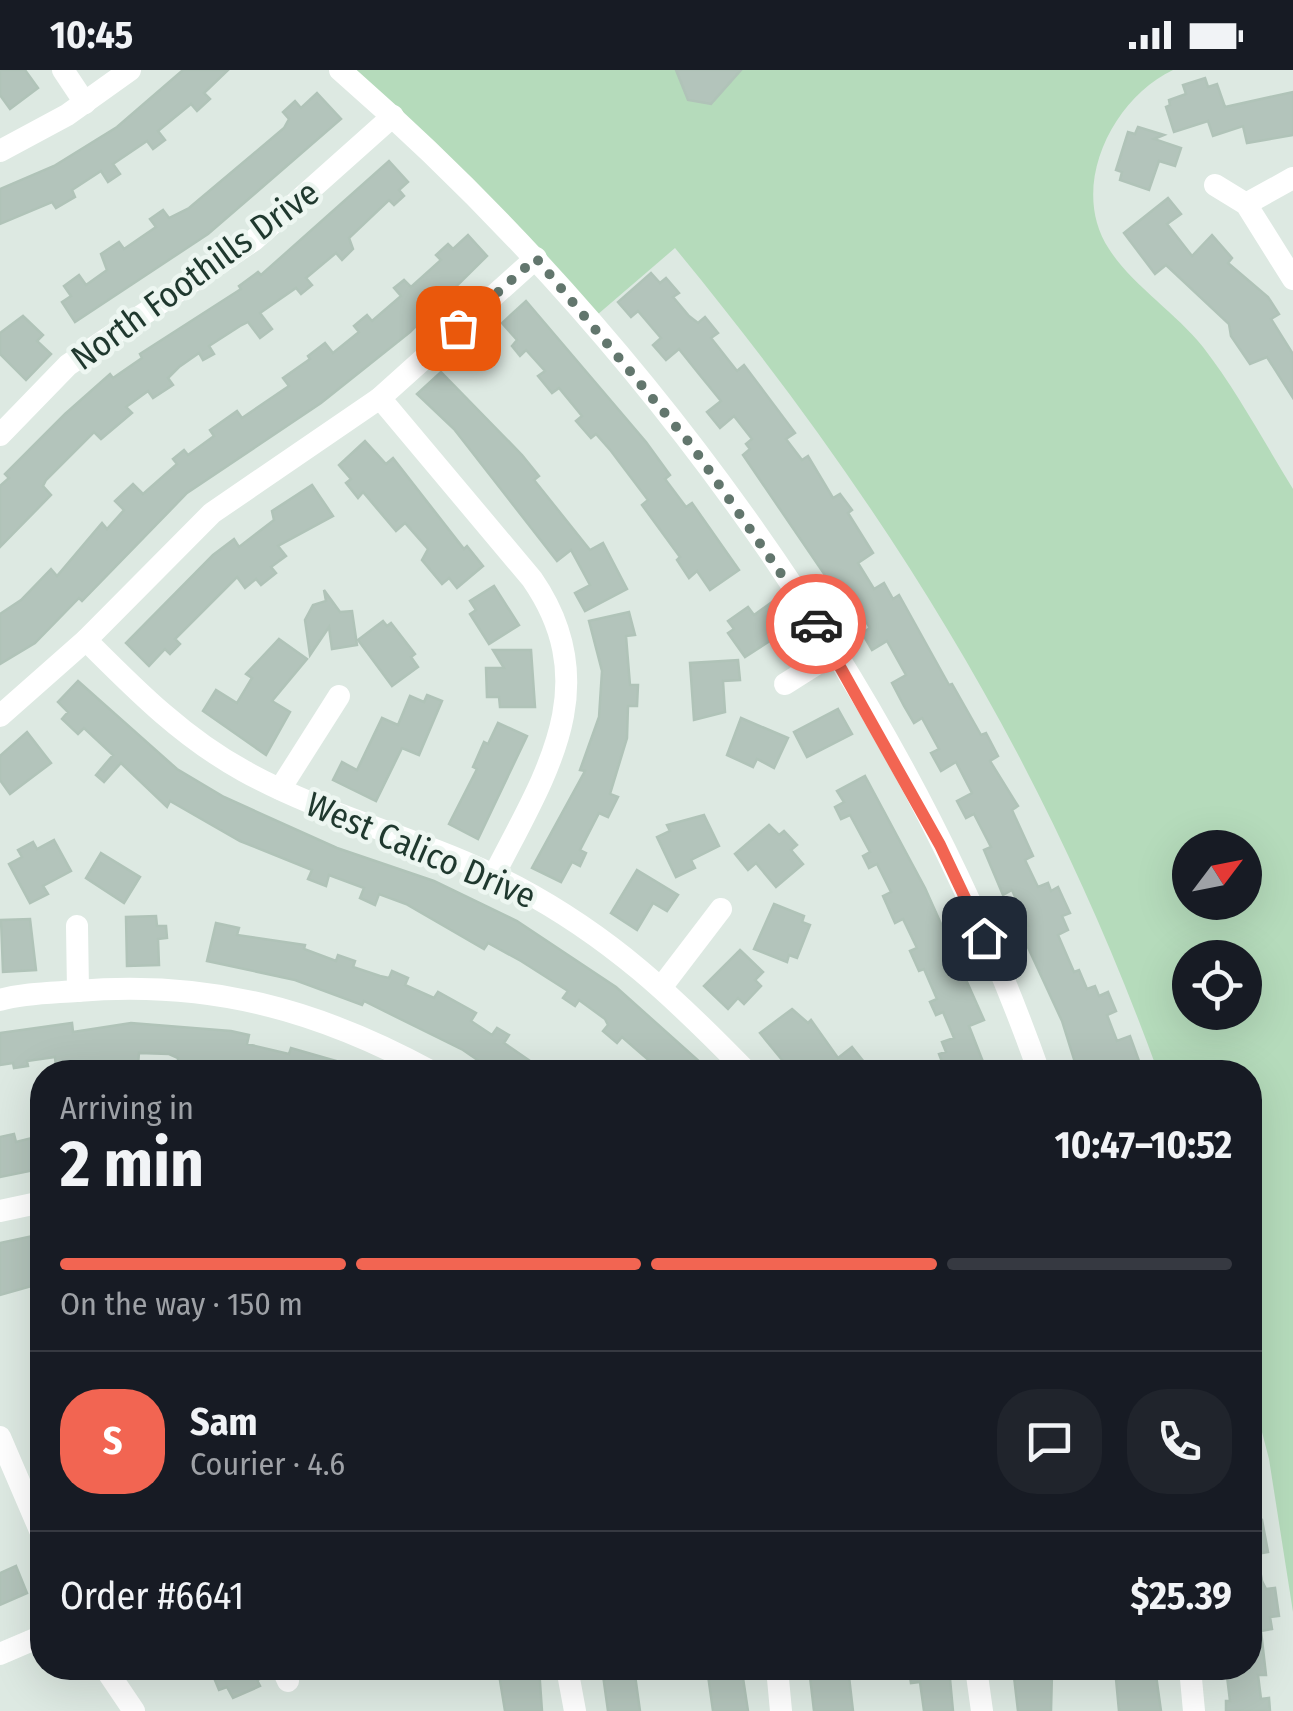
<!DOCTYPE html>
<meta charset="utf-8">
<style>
body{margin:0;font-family:"Fira Sans Condensed",sans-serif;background:#20242c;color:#f1f3f6;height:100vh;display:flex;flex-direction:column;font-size:38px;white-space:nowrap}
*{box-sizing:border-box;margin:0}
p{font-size:32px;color:#9ea1a6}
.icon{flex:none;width:55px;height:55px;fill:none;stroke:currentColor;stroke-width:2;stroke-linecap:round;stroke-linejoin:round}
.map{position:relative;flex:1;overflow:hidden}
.details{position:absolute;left:30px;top:990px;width:1232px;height:620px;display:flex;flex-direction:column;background:#171b24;border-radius:40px;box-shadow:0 10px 40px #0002}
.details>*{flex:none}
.needle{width:65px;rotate:58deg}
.buttons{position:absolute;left:1172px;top:760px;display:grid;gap:20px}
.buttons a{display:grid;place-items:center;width:90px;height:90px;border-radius:50%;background:#171b24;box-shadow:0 10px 40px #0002;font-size:50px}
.pin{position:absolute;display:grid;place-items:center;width:85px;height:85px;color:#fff;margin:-42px;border-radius:20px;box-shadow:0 5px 15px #0006}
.courier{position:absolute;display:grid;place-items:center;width:100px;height:100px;margin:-50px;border:8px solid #f26552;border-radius:50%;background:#fff;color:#222;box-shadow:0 2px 12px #0007}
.head em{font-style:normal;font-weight:700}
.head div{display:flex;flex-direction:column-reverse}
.head{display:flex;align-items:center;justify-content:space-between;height:170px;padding:0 30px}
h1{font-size:65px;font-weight:700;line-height:75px}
.bar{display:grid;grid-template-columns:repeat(4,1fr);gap:15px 10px;align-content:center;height:120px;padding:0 30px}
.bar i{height:12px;border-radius:8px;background:#363941}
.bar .selected{background:#f26552}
.bar p{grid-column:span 4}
.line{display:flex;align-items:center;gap:25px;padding:0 30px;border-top:2px solid #363941}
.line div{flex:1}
.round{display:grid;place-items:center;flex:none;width:105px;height:105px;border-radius:40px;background:#20242c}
.status{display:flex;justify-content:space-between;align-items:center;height:70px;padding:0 50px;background:#171b24;direction:ltr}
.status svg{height:28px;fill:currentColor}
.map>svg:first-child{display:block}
.green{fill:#b5dbbb;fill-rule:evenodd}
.building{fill:#b3c4bb;stroke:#b0c3b8;stroke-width:2.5}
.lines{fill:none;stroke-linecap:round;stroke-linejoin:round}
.minor{stroke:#fff;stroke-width:22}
.done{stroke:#62766d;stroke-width:10;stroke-dasharray:0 18}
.route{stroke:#f26552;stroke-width:12}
.labels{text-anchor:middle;stroke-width:9;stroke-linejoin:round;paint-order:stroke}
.street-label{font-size:35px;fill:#1f382e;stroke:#edf6f1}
</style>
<div class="status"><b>10:45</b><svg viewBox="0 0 49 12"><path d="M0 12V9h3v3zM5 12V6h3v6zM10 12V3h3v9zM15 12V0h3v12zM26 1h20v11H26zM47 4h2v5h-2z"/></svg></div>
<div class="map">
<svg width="1293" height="1641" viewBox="0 0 1293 1641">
<rect width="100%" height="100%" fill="#dde9e2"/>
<!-- green -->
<path class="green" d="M 340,0 L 1173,0 C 1113,28 1068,117 1109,179 C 1132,215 1175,242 1203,277 C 1237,321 1264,372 1293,419 L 1293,1542 L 1269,1389 L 1250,1316 L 1250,1002 L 1158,1002 C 1044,688 887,436 675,178 L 590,251 ZM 1190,778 L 1245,778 L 1245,832 L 1190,832 ZM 1190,888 L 1245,888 L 1245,942 L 1190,942 Z"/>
<!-- building -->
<g class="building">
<path d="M 0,0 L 25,0 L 38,18 L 10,39 L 0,25 Z"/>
<path d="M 183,0 L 228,0 L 204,23 L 210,29 L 197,41 L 191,34 L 158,61 L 165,70 L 153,79 L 147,71 L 113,94 L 120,104 L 108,112 L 101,101 L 72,120 L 75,127 L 56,138 L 52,132 L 0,154 L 0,119 L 54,96 L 117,57 Z"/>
<path d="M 676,0 L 741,0 L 711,34 L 688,30 Z"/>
<path d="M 1205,8 L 1208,17 L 1217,14 L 1225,37 L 1293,22 L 1293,65 L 1247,73 L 1243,56 L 1213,66 L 1208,51 L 1174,62 L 1166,37 L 1170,35 L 1169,30 L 1186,24 L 1183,15 Z"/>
<path d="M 317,23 L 341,49 L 208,164 L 75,252 L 62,232 L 71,226 L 64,216 L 79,205 L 86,215 L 107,200 L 101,184 L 119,172 L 124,179 L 156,157 L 150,149 L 163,140 L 169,148 L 189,138 L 284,58 L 289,49 L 283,42 L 295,31 L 301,38 Z"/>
<path d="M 1138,57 L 1164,65 L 1154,69 L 1181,78 L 1175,96 L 1159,91 L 1149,120 L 1120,110 L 1122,102 L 1116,100 L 1128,62 L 1135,64 Z"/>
<path d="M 389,91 L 408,112 L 399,120 L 404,126 L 394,135 L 389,130 L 349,168 L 353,179 L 342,190 L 336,183 L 306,208 L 312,215 L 301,224 L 296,218 L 260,243 L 272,259 L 260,268 L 248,252 L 240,256 L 209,276 L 214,284 L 203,290 L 199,283 L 179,297 L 168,308 L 173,315 L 153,328 L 148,321 L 126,337 L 132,343 L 101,369 L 94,362 L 46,410 L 43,416 L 51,425 L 0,477 L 0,416 L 9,408 L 5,404 L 65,344 L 110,304 L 113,308 L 142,288 L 140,284 L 241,219 L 239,216 L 258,202 L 261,205 Z"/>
<path d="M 1168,128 L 1181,144 L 1167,154 L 1192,186 L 1212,165 L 1232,188 L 1228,193 L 1268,227 L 1279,244 L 1271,249 L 1293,284 L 1293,328 L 1267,287 L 1250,294 L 1231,266 L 1229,254 L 1166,195 L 1155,204 L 1124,163 Z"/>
<path d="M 468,165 L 487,186 L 410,262 L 321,333 L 187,423 L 82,531 L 79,528 L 35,573 L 0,594 L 0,544 L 21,530 L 51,499 L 57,506 L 102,453 L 107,459 L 124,440 L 115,431 L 133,414 L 143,424 L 177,394 L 173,389 L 184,380 L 188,385 L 214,366 L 210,360 L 237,341 L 242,348 L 289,316 L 283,308 L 310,289 L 308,286 L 325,273 L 333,283 L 359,262 L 354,256 L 367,245 L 372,251 L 401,226 L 394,218 L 404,210 L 411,217 L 441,190 L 436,185 L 448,174 L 453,179 Z"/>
<path d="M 651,203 L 660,213 L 666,208 L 679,223 L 673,227 L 689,246 L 698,253 L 705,247 L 718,263 L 711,268 L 737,301 L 744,295 L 795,363 L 786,369 L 802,390 L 808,386 L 833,428 L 840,424 L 852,440 L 848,443 L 873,483 L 858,493 L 874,519 L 884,513 L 893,529 L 899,525 L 949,615 L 952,614 L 981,665 L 986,663 L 998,686 L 990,691 L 1018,736 L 1012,740 L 1033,786 L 1025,790 L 1038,817 L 1048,813 L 1051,821 L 1058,817 L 1070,843 L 1062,846 L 1068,860 L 1058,865 L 1074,902 L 1079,900 L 1087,919 L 1095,916 L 1099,926 L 1108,922 L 1116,941 L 1107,945 L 1117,971 L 1130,966 L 1143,1002 L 1078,1002 L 1062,951 L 1020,860 L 1028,856 L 1012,820 L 1003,825 L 984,780 L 991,777 L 974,744 L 966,748 L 957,731 L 972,723 L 956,692 L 941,701 L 931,683 L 939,679 L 922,648 L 914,653 L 904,636 L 892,613 L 906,605 L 887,571 L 872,580 L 862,563 L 870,558 L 851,528 L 844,533 L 743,385 L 750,379 L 746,374 L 752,369 L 734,346 L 720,358 L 707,342 L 721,331 L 699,304 L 679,279 L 666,290 L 653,275 L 661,268 L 638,241 L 631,247 L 618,232 Z"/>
<path d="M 526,231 L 646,372 L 670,405 L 665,409 L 686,437 L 692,433 L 739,500 L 710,520 L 697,501 L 689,508 L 677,490 L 680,487 L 642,435 L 648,430 L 611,381 L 596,364 L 591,368 L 576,351 L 582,346 L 559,318 L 552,323 L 538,306 L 545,301 L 526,280 L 520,286 L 512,276 L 517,270 L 502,253 Z"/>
<path d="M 23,246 L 43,265 L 37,271 L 51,284 L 26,310 L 0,284 L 0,263 Z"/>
<path d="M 441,302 L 522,385 L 539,406 L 534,410 L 590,480 L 603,473 L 627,519 L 585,541 L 575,523 L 590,515 L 571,480 L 557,491 L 454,359 L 417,324 Z"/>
<path d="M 365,371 L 386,394 L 393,388 L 464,479 L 467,476 L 483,496 L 457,518 L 449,508 L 442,514 L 422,490 L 428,479 L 405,453 L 396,461 L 363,422 L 358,428 L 346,413 L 351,409 L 339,395 Z"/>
<path d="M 312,415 L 333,446 L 278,476 L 286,486 L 271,497 L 276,503 L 261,515 L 256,509 L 245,518 L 237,507 L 175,569 L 180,574 L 170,584 L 165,579 L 149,596 L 126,573 L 213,485 L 234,469 L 239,477 L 274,450 L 272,441 Z"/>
<path d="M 494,516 L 519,555 L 489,574 L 470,544 L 476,540 L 470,531 Z"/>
<path d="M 324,520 L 340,542 L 352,541 L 357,575 L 332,579 L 329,557 L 310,585 L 305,550 L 313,535 L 326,531 Z"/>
<path d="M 772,532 L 790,558 L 745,587 L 728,563 L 734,559 L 728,551 L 748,537 L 754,545 Z"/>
<path d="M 629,542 L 635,565 L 626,566 L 630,615 L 638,615 L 637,636 L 628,636 L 627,668 L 610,724 L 618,727 L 608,747 L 599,743 L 580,780 L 586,783 L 580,796 L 572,792 L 561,812 L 532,798 L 585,701 L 580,700 L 599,647 L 602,601 L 589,551 Z"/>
<path d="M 383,551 L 387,556 L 391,553 L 415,584 L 411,587 L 418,597 L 392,616 L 358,570 Z"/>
<path d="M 279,569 L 307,589 L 272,631 L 290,642 L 266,685 L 203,641 L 216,620 L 237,633 L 252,608 L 246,604 Z"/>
<path d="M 493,580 L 531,580 L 535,637 L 500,637 L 499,627 L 487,627 L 486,598 L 504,598 Z"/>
<path d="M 738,590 L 740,610 L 723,611 L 725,642 L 694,650 L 690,593 Z"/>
<path d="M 78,611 L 177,699 L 224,727 L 337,778 L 434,811 L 517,851 L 616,917 L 711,1002 L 643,1002 L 652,993 L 622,967 L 617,973 L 603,961 L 608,955 L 605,949 L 579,930 L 575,936 L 563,928 L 568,921 L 521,891 L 488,873 L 484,879 L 406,834 L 379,824 L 375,835 L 360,828 L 364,818 L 329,805 L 326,816 L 308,809 L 312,800 L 240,771 L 170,731 L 167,737 L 121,693 L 104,712 L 96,705 L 113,685 L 84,658 L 78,664 L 62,649 L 68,642 L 58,632 Z"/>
<path d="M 427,625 L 442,631 L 419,685 L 402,678 L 376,731 L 333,710 L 342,692 L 357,700 L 382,648 L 398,655 L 410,626 L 424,632 Z"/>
<path d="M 838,639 L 852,664 L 807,687 L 794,662 Z"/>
<path d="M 741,648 L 788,668 L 774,698 L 757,689 L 753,697 L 727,685 Z"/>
<path d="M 498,653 L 527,666 L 478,769 L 449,754 L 477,699 L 473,697 L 484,672 L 488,674 Z"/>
<path d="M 27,662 L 51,693 L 10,724 L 0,710 L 0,686 Z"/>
<path d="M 865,706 L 925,818 L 984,950 L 969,956 L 987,1002 L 946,1002 L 939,984 L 946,982 L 942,972 L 954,968 L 943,942 L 936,945 L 930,932 L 937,929 L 924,899 L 919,901 L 910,881 L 917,878 L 903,849 L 895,853 L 883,826 L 891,822 L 877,794 L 869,798 L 863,786 L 870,782 L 850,745 L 841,749 L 835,737 L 844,732 L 837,721 Z"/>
<path d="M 704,745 L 719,776 L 691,790 L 695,798 L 676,807 L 657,767 L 670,761 L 667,755 Z"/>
<path d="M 769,755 L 779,765 L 784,761 L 797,775 L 791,780 L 803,794 L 776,817 L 756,793 L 748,800 L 735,784 Z"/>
<path d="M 54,770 L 71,801 L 43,816 L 48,824 L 30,833 L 9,794 L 22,787 L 18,780 L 33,772 L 37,779 Z"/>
<path d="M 101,783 L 140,807 L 124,833 L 86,808 Z"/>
<path d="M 637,800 L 678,825 L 667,841 L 653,833 L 637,860 L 611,843 Z"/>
<path d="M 774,834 L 804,846 L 802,852 L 810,855 L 797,888 L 789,885 L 787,892 L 754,879 Z"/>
<path d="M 156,846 L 157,856 L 166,856 L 167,868 L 158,869 L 159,895 L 127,896 L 126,847 Z"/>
<path d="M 30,849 L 36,900 L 3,902 L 1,850 Z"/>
<path d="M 216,853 L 239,858 L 237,865 L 305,875 L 304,879 L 336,891 L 338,885 L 355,891 L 353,897 L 380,906 L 389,908 L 392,901 L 408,908 L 405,915 L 434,928 L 438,922 L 476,943 L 471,951 L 492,965 L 497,958 L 509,965 L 504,973 L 546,1002 L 495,1002 L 463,980 L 364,931 L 362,935 L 295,910 L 207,891 Z"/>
<path d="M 740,880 L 763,902 L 755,910 L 761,916 L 744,934 L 738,928 L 728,939 L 704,916 Z"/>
<path d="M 792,939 L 808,953 L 811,950 L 838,988 L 852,977 L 864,992 L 850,1002 L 792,1002 L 760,963 Z"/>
<path d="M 72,953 L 73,962 L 131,953 L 231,961 L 249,965 L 247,974 L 289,984 L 291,978 L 340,992 L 336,1002 L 221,1002 L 178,994 L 178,988 L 169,984 L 139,983 L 138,995 L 107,994 L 89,997 L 89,1002 L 56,999 L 55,987 L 27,991 L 28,996 L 14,998 L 13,993 L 0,995 L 0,963 Z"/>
<path d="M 14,1064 L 16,1072 L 32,1068 L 39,1099 L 0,1107 L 0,1067 Z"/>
<path d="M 42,1164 L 42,1213 L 0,1225 L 0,1173 Z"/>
<path d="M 1262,1450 L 1268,1482 L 1257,1484 L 1262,1511 L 1266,1519 L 1275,1518 L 1279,1546 L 1270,1547 L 1272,1559 L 1261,1561 L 1266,1605 L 1258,1605 L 1261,1629 L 1269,1628 L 1270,1641 L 1226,1641 L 1226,1631 L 1230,1631 L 1226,1598 L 1250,1598 L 1250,1452 Z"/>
<path d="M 16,1496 L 27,1523 L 0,1535 L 0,1503 Z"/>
<path d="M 210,1598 L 267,1598 L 269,1605 L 257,1610 L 260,1616 L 233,1628 L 227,1617 L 219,1620 Z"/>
<path d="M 498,1598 L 539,1598 L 542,1641 L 505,1641 Z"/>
<path d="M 602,1598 L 634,1598 L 640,1641 L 608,1641 Z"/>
<path d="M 707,1598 L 736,1598 L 738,1608 L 743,1608 L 748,1641 L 713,1641 Z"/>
<path d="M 809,1598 L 848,1598 L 853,1641 L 814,1641 Z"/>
<path d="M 949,1598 L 953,1641 L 924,1641 L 920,1612 L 911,1613 L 909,1599 Z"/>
<path d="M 1013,1598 L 1046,1598 L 1046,1603 L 1052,1603 L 1051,1641 L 1018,1641 Z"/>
<path d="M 1115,1598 L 1155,1598 L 1161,1641 L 1119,1641 Z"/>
</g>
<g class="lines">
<!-- minor -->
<g class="minor">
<path d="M 63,0 L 85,33"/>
<path d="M 340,0 C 643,264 905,623 1039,1002"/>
<path d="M 0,81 L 67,45 L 130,0"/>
<path d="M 1215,115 L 1246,134 L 1293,209"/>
<path d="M 1246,134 L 1293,108"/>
<path d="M 380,328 L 532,509 C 606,616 545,705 494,805"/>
<path d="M 0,365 L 68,295 L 254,170 L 393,46"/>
<path d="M 86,570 C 135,619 182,667 244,701 C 330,749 430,770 517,817 C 611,867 674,927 747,1002"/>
<path d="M 785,614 L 834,583"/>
<path d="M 0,646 L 86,570 L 212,443 L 380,328 L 536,188"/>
<path d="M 280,719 L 339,626"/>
<path d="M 77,856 L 78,921"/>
<path d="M 663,915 L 721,839"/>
<path d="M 0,930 C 25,923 51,923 77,921 C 208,910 317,939 432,1002"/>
<path d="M 0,1141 L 42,1132"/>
<path d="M 0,1367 L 42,1465"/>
<path d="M 0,1584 L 42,1566"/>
<path d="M 105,1598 L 134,1641"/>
<path d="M 282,1598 L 288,1611"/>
<path d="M 567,1598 L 575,1641"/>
<path d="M 777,1598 L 781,1641"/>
<path d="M 976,1598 L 982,1641"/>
<path d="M 1190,1598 L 1194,1641"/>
</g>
</g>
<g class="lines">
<!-- done -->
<path class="done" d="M 458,258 L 536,188 L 692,376 L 816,554"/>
<!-- route -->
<path class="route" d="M 816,554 L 940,775 L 984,868"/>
</g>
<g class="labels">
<!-- street labels -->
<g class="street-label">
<text transform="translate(195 205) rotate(-36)" y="12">North Foothills Drive</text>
<text transform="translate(421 780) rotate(23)" y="12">West Calico Drive</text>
</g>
</g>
</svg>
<div class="buttons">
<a><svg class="needle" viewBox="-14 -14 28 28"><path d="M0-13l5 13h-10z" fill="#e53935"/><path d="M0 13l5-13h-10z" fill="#9ea1a6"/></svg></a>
<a><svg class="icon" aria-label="locate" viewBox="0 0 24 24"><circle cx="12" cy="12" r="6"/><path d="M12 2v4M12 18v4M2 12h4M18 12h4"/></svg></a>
</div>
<div class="pin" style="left:458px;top:258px;background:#ea580c"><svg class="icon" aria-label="bag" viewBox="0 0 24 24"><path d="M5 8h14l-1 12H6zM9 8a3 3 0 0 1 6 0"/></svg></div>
<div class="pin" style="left:984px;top:868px;background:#1f2937"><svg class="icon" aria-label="home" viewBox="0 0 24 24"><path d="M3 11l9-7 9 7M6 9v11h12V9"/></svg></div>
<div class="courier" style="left:816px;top:554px"><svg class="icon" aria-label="car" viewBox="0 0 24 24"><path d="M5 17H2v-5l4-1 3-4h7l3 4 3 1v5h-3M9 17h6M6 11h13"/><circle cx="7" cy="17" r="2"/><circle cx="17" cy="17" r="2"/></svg></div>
<section class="details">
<div class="head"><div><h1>2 min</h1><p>Arriving in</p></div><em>10:47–10:52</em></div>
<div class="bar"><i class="selected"></i><i class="selected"></i><i class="selected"></i><i></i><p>On the way · 150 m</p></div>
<div class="line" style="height:180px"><b class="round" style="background:#f26552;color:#fff">S</b><div><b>Sam</b><p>Courier · 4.6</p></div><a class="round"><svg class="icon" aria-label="chat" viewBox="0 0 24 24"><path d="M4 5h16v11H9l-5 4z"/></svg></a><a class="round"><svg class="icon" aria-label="phone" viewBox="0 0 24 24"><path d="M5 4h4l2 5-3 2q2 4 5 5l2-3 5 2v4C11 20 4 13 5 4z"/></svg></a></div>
<div class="line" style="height:130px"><div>Order #6641</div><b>$25.39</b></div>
</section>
</div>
